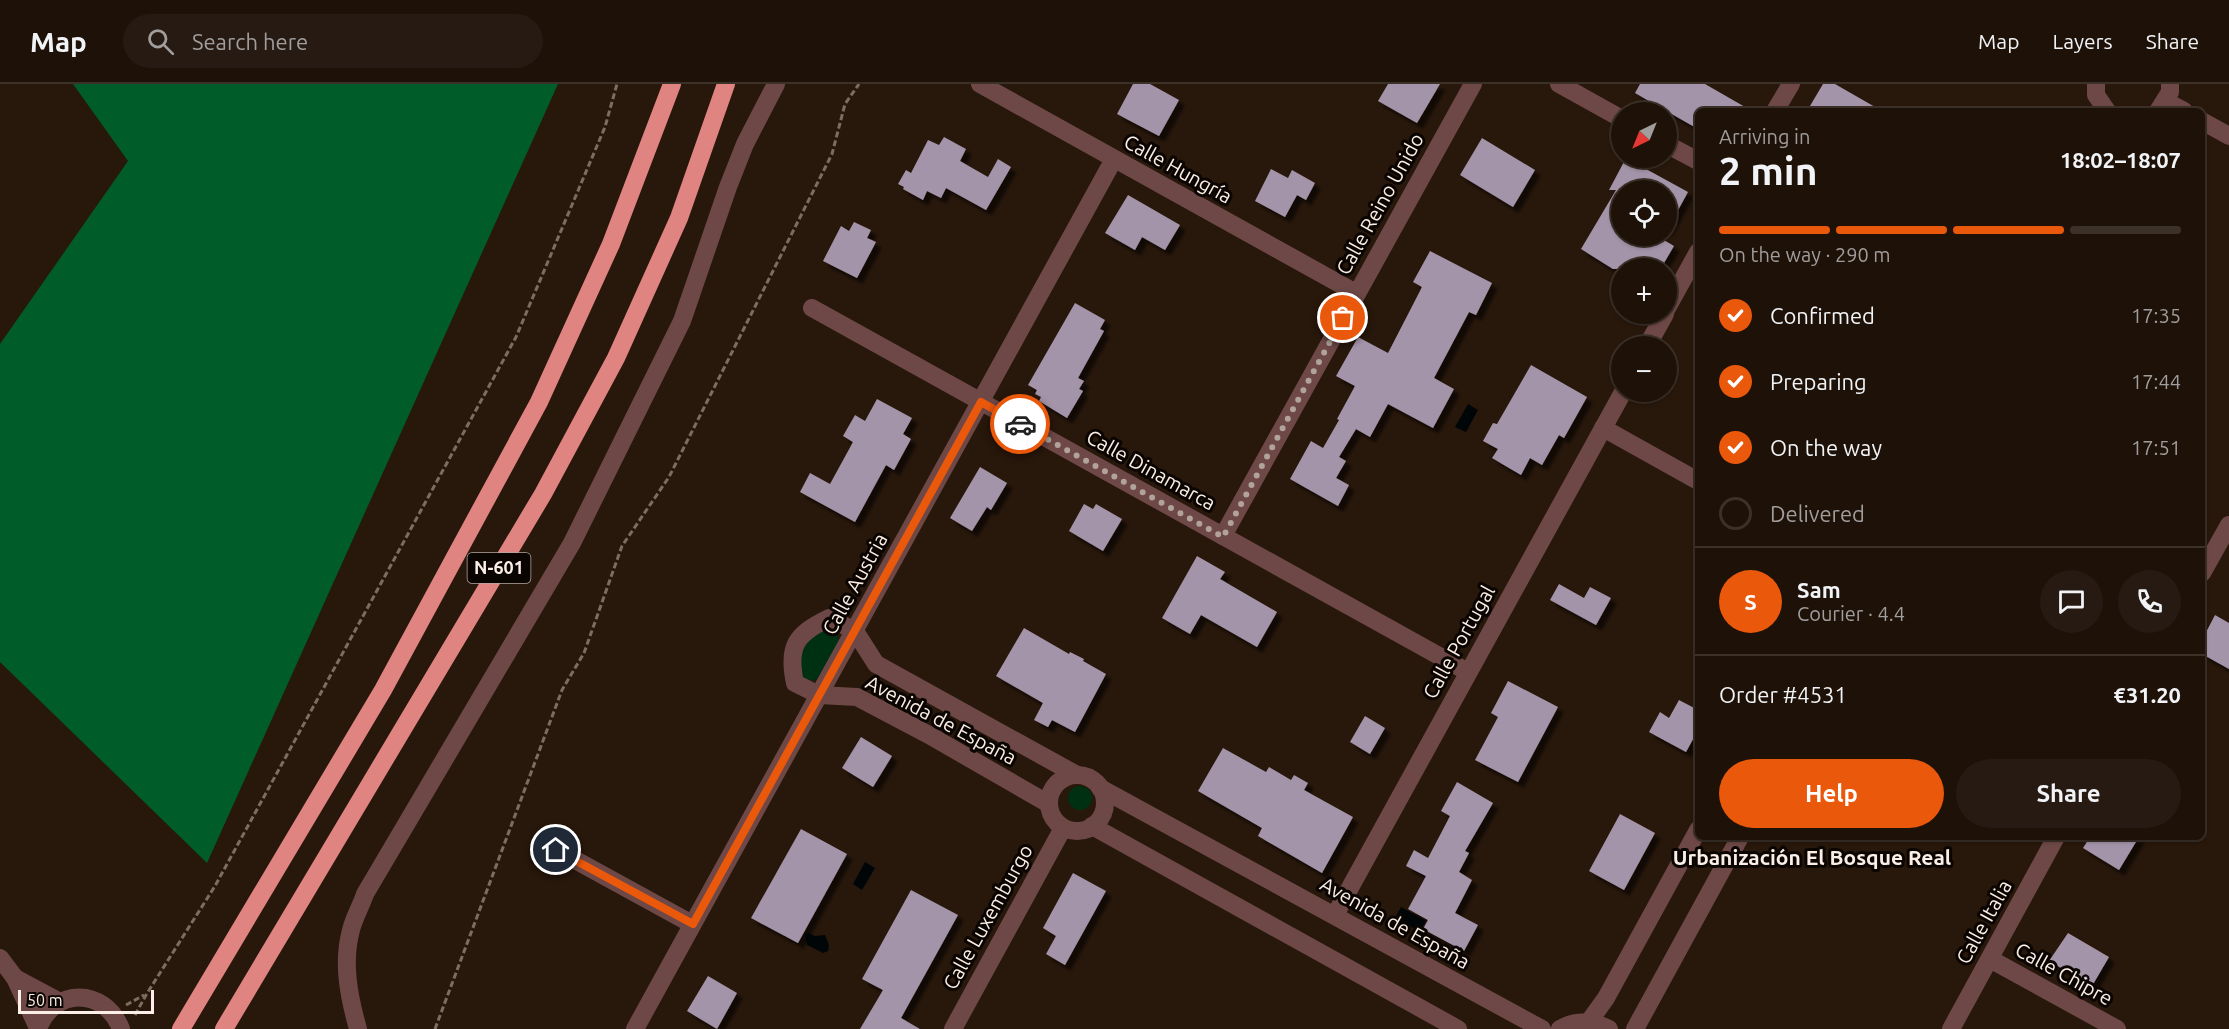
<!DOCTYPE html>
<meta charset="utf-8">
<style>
body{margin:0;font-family:Ubuntu,sans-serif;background:#261a12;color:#f1f3f6;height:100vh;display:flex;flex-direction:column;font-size:22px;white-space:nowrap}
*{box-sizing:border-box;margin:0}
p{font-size:20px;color:#a19d9c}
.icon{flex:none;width:33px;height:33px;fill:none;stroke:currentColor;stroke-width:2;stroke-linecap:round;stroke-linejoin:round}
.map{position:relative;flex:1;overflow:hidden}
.side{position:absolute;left:1695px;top:24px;width:510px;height:732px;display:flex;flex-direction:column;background:#1e1108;border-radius:9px;box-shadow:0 2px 4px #0004,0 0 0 2px #3c3129}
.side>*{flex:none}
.needle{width:39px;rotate:223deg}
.controls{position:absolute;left:1611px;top:18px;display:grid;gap:12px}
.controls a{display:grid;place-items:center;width:66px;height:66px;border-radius:50%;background:#1e1108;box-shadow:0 2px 4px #0004,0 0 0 2px #3c3129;font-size:30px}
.scale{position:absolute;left:18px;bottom:15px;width:136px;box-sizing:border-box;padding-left:6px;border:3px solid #fbeee6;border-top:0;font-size:16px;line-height:21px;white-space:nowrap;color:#fbeee6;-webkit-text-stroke:4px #0b0502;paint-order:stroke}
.pin{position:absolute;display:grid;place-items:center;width:51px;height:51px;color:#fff;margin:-26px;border:3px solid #fff;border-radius:50%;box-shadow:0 2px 6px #0007}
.courier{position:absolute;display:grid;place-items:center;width:60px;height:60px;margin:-30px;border:4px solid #ea580c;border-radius:50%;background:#fff;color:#222;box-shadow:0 2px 8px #0007}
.overview em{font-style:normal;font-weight:700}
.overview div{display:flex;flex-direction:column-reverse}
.overview{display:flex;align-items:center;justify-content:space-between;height:102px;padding:0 24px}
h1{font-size:39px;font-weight:700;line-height:45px}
.bar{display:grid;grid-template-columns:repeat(4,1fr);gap:9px 6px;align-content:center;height:72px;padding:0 24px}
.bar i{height:8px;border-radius:4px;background:#3c3129}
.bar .selected{background:#ea580c}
.bar p{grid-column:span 4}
.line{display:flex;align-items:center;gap:15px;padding:0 24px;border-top:2px solid #3c3129}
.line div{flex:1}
.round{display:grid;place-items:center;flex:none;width:63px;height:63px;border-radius:32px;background:#261a12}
ol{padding:0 24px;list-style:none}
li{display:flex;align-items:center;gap:18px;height:66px}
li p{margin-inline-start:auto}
li .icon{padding:6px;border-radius:50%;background:#ea580c;color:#fff;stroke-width:4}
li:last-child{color:#a19d9c}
li i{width:33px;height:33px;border:3px solid #3c3129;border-radius:50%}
.cta{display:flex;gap:12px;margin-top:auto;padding:12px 24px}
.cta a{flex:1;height:69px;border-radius:36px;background:#ea580c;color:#fff;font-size:24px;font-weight:700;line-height:69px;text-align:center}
.cta a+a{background:#261a12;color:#f1f3f6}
header{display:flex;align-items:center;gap:36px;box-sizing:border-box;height:84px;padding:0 30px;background:#1e1108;border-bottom:2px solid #3c3129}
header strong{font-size:28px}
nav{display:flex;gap:33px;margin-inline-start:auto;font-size:21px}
.search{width:420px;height:54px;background:#261a12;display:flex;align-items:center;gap:15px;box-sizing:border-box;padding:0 21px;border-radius:33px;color:#a19d9c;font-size:22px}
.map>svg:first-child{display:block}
.green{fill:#003012}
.forest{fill:#005d2a}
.water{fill:#000608}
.building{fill:#a494a9;filter:url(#shadow)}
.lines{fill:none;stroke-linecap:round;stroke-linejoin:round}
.path{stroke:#7c6d62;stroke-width:3;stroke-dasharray:6 3;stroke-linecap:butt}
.minor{stroke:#6d4846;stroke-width:18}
.motorway{stroke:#e08481;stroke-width:18}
.done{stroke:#b1a399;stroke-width:6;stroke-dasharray:0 10.8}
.route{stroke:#ea580c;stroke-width:8}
.labels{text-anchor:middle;stroke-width:6;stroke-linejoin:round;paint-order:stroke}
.shield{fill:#0b0502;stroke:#b3a8a2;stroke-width:1.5}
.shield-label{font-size:18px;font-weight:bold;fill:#fbeee6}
.street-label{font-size:20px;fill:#fbeee6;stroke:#0b0502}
.neighbourhood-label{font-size:21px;font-weight:bold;fill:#fbeee6;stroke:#0b0502}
</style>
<header>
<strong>Map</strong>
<div class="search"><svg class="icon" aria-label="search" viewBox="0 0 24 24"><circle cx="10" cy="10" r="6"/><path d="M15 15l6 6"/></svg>Search here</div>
<nav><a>Map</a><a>Layers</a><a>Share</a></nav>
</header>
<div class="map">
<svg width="2229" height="945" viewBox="0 0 2229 945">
<defs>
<filter id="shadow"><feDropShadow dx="5.5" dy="5.5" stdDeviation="1.5" flood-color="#0009"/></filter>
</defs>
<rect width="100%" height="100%" fill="#28170b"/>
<!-- green -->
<g class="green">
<path d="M 835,543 L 839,557 L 818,594 L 813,597 L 804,595 C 794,577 801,553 821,545 C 825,543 831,544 835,543 Z"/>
<circle cx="1080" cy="714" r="12"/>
</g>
<!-- forest -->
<path class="forest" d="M 73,0 L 558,0 L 207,779 L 0,578 L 0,260 L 128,77 Z"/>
<!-- water -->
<g class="water">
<path d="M 1468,320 L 1478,326 L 1466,348 L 1455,343 Z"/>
<path d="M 865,778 L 875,784 L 862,806 L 853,800 Z"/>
<path d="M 1401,823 L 1426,837 L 1420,848 L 1395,834 Z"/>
<path d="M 808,849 L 815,852 L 825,851 L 829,861 L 828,867 L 823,869 L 807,861 L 805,850 Z"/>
</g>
<!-- building -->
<g class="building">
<path d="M 1133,0 L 1150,0 L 1179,16 L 1159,52 L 1117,30 Z"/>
<path d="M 1388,0 L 1440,0 L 1417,39 L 1378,17 Z"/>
<path d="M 1640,0 L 1705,0 L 1752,27 L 1698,27 L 1698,45 L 1635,9 Z"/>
<path d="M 1823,0 L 1835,0 L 1882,27 L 1807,27 Z"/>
<path d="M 944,53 L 966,65 L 960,77 L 988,93 L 998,75 L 1011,83 L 986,126 L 946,104 L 941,114 L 927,107 L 923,116 L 903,105 L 904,103 L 898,100 L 906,86 L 911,89 L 928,56 L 939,61 Z"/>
<path d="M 1482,54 L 1535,86 L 1513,123 L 1460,91 Z"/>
<path d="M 1626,74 L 1688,108 L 1666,148 L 1666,106 L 1622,106 L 1622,152 L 1657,152 L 1674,162 L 1661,184 L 1613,185 L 1581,165 L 1616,106 L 1609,106 Z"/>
<path d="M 1271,85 L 1288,94 L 1292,86 L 1315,99 L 1306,116 L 1297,111 L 1285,133 L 1255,117 Z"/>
<path d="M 1128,111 L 1180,141 L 1165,166 L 1142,153 L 1135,166 L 1105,149 Z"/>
<path d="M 854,138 L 871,146 L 867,154 L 876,158 L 857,194 L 823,177 L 841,142 L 849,147 Z"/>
<path d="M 1430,167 L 1492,199 L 1476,231 L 1469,228 L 1434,294 L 1454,305 L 1433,344 L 1388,320 L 1370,353 L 1356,345 L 1339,373 L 1346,377 L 1336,394 L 1349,401 L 1338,422 L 1290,395 L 1311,357 L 1323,364 L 1339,336 L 1337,335 L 1355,302 L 1336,292 L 1358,253 L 1388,269 L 1422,203 L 1413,198 Z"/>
<path d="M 1075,219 L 1105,236 L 1100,245 L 1104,247 L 1078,294 L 1084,297 L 1079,305 L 1083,307 L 1067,334 L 1039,317 L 1041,313 L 1035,310 L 1037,306 L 1028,301 Z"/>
<path d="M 1531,281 L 1587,313 L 1564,354 L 1559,351 L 1542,381 L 1530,374 L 1521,391 L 1492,374 L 1498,365 L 1483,357 L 1493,339 L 1497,340 Z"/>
<path d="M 877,315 L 912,334 L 903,350 L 911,355 L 894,386 L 886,381 L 855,438 L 800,408 L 810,389 L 830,400 L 853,358 L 843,352 L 855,331 L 865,337 Z"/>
<path d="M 980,383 L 1007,399 L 991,426 L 987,423 L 972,447 L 950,434 Z"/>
<path d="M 1084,420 L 1093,425 L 1096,420 L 1122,435 L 1103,467 L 1069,447 Z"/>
<path d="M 1197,472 L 1225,488 L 1220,495 L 1277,528 L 1257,563 L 1201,531 L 1190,550 L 1162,534 Z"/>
<path d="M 1559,500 L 1584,514 L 1590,503 L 1611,514 L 1596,541 L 1550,516 Z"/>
<path d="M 2215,531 L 2229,539 L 2229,585 L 2202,570 L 2202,556 Z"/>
<path d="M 1024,544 L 1069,570 L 1070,568 L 1084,575 L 1083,577 L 1106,590 L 1075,648 L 1052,636 L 1048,643 L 1034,636 L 1043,619 L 996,592 Z"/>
<path d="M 1508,597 L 1558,623 L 1518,698 L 1475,676 L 1498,633 L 1491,629 Z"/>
<path d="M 1679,616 L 1698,626 L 1698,646 L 1686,668 L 1649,648 L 1660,628 L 1669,634 Z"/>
<path d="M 1365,632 L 1385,644 L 1370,670 L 1350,658 Z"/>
<path d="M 861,653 L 892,672 L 873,703 L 842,684 Z"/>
<path d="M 1223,664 L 1266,688 L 1269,683 L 1291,696 L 1294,691 L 1308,699 L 1304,706 L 1353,733 L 1322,789 L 1258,752 L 1262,744 L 1198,707 Z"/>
<path d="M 1457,698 L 1493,719 L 1465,767 L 1469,769 L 1459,788 L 1472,796 L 1455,829 L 1478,841 L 1464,867 L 1423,845 L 1428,836 L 1408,825 L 1426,792 L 1406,782 L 1414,766 L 1428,774 L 1450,732 L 1441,727 Z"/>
<path d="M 1620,730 L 1655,749 L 1624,806 L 1589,787 Z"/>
<path d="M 801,745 L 847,770 L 798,859 L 751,834 Z"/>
<path d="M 2090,753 L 2139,753 L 2119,786 L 2083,764 Z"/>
<path d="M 1073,789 L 1106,807 L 1065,881 L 1046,870 L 1056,852 L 1043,844 Z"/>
<path d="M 911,806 L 958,831 L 901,934 L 920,945 L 860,945 L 883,906 L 862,895 Z"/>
<path d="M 2068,849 L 2109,873 L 2092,902 L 2049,877 Z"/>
<path d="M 708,892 L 737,909 L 717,945 L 687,927 Z"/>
</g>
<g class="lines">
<!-- path -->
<g class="path">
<path d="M 126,921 L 144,911"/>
<path d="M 135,931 L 146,911 L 215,802 L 516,253 L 605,43 L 617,0"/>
<path d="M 435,945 L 562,606 L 584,569 L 622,462 L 669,393 L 832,70 L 845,20 L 859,0"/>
</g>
<!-- minor -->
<g class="minor">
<path d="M 980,0 L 1356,209"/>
<path d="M 1559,0 L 1622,35"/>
<path d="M 2096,0 L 2096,11 L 2107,27"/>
<path d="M 2165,17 L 2184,27"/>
<path d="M 1775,27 L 1791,0"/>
<path d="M 2158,27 L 2170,8 L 2170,0"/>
<path d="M 2202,37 L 2229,52"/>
<path d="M 1666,60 L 1698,77"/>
<path d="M 812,224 L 1468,588"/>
<path d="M 1666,226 L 1698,168"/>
<path d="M 1647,262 L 1665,230"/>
<path d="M 1603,344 L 1698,397"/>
<path d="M 1223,452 L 1473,0"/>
<path d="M 2202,489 L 2229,441"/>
<circle cx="1077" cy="719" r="28"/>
<path d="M 1100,704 L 1542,945"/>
<path d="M 1049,720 L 929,651 L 857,613 L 819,611 L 795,599 C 787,562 796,550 829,534 L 855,547 L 876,580 L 1077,691"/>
<path d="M 1092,742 L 1458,945"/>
<path d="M 557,766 L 692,840"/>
<path d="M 1335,831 L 1623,308"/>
<path d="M 0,874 L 15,894 L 38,944"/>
<path d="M 1990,875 L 2117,945"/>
<path d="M 15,894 L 60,918"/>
<path d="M 1588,939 L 1606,914 L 1698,746"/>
<path d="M 38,945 C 53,903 105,903 121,945"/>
<path d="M 358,945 C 349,913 342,879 351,846 C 354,834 361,822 365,810 L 572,459 L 682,237 L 728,103 L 745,60 L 776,0"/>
<path d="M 635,945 L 1114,75"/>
<path d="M 953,945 L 1063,744"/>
<path d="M 1560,945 C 1575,936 1594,937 1609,945"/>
<path d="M 1635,945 L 1740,753"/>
<path d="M 1951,945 L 2056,753"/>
</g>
<!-- motorway -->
<g class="motorway">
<path d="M 181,945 L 383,606 L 539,318 L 611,160 L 672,0"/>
<path d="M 224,945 L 543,410 L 616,274 L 679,134 L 726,0"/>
</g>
</g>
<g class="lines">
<!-- done -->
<path class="done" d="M 1020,340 L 1223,453 L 1343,234"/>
<!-- route -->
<path class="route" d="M 556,766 L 693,840 L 981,318 L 1020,340"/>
</g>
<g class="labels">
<!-- shield labels -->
<rect class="shield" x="467.5" y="469" width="63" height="30" rx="4.5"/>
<g class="shield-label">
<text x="499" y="490">N-601</text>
</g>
<!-- street labels -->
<g class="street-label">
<text transform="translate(1178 85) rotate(29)" y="7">Calle Hungría</text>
<text transform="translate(1380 120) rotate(-61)" y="7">Calle Reino Unido</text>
<text transform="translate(1151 386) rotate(29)" y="7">Calle Dinamarca</text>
<text transform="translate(855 500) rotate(-61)" y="7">Calle Austria</text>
<text transform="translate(1459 558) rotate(-61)" y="7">Calle Portugal</text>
<text transform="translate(941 636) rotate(28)" y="7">Avenida de España</text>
<text transform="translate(988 833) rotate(-61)" y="7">Calle Luxemburgo</text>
<text transform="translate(1984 838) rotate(-61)" y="7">Calle Italia</text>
<text transform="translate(1395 839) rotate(29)" y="7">Avenida de España</text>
<text transform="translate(2064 890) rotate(29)" y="7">Calle Chipre</text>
</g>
<!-- neighbourhood labels -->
<g class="neighbourhood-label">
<text x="1812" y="781">Urbanización El Bosque Real</text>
</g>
</g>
</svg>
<div class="controls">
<a><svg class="needle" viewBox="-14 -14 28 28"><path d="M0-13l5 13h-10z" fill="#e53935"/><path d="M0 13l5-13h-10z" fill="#a19d9c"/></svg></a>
<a><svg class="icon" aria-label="locate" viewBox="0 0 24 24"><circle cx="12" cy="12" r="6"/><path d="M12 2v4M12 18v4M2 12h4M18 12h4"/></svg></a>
<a>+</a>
<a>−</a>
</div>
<div class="scale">50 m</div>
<div class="pin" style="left:1343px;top:234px;background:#ea580c"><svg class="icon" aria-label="bag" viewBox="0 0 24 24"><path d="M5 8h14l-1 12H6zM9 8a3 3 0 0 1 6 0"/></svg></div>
<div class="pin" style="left:556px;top:766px;background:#1f2937"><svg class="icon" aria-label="home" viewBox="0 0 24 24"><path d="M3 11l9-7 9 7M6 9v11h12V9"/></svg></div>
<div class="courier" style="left:1020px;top:340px"><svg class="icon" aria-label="car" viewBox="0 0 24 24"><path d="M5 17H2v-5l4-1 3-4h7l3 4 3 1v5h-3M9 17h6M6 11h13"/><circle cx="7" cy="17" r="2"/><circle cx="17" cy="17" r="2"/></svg></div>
<section class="side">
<div class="overview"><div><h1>2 min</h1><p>Arriving in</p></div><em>18:02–18:07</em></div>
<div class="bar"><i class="selected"></i><i class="selected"></i><i class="selected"></i><i></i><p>On the way · 290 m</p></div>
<ol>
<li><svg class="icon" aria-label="check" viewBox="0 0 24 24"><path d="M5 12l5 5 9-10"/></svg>Confirmed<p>17:35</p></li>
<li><svg class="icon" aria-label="check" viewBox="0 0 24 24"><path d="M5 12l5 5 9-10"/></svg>Preparing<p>17:44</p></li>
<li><svg class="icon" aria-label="check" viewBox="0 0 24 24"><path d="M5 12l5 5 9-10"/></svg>On the way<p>17:51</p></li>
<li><i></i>Delivered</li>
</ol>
<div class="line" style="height:108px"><b class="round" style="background:#ea580c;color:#fff">S</b><div><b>Sam</b><p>Courier · 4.4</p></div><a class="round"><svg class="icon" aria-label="chat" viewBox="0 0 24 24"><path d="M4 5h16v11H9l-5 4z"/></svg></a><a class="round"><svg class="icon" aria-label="phone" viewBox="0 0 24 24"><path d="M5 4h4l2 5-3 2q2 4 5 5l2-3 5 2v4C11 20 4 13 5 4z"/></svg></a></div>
<div class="line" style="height:78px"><div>Order #4531</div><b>€31.20</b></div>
<div class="cta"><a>Help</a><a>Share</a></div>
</section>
</div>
